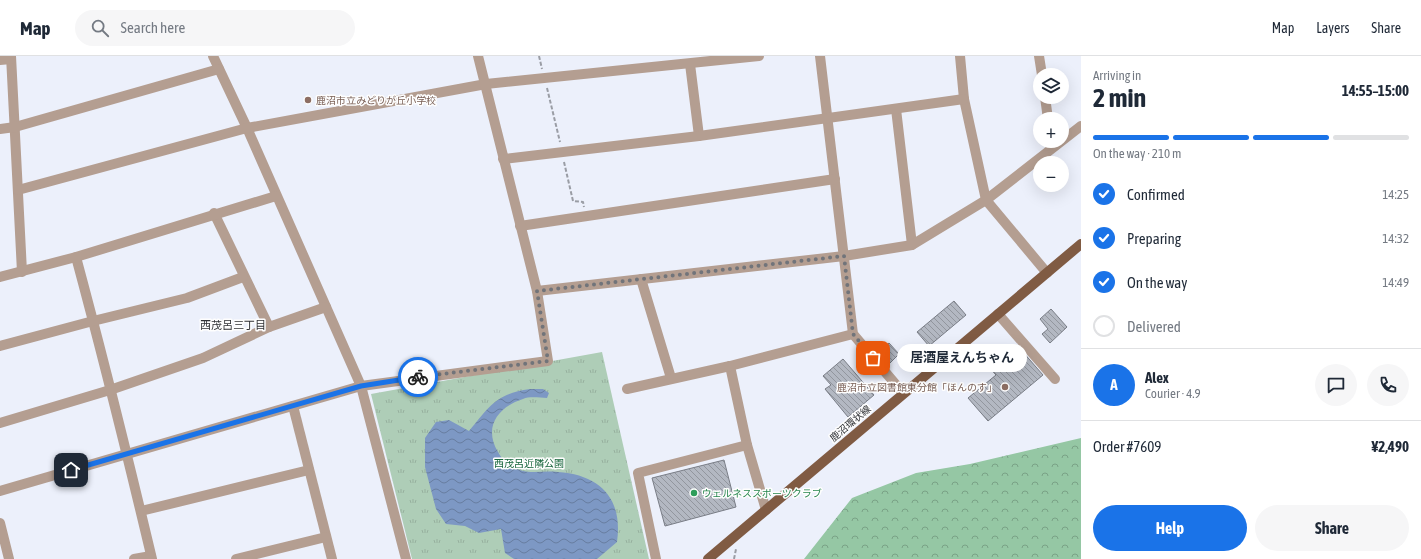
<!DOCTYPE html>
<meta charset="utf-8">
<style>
body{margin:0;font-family:"Asap Condensed","Noto Sans JP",sans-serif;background:#f6f6f7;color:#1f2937;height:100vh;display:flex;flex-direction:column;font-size:15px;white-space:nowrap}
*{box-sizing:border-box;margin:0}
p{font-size:13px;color:#747a83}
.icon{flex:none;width:22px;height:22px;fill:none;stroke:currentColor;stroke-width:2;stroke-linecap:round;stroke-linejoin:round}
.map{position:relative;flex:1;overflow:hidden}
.sheet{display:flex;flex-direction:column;background:#fff;width:340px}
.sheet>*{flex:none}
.buttons{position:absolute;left:1033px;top:12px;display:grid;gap:8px}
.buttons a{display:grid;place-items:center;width:36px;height:36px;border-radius:50%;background:#fff;box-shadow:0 4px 16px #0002;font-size:20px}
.pin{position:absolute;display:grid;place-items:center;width:34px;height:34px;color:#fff;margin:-17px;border-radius:8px;box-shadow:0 2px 6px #0006}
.courier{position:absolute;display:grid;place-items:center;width:40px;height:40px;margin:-20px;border:3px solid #1a73e8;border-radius:50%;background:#fff;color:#222;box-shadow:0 1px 5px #0007}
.bubble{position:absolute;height:28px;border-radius:14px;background:#fff;box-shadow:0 4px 16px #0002;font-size:13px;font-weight:700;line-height:28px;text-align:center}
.head em{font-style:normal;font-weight:700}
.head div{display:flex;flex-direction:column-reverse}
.head{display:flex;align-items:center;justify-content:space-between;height:68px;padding:0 12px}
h1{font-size:26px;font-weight:700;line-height:30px}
.bar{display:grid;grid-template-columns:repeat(4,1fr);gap:6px 4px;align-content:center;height:48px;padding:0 12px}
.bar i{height:5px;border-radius:3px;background:#e0e1e3}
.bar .on{background:#1a73e8}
.bar p{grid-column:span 4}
.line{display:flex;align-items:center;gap:10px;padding:0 12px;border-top:1px solid #e0e1e3}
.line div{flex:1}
.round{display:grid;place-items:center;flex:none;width:42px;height:42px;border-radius:21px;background:#f6f6f7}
ol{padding:0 12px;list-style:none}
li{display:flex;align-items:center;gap:12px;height:44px}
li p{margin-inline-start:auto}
li .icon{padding:4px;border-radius:50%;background:#1a73e8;color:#fff;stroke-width:4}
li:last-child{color:#747a83}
li i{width:22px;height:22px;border:2px solid #e0e1e3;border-radius:50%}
.primary-button{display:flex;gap:8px;margin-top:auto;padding:8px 12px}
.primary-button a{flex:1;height:46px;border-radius:24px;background:#1a73e8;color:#fff;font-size:16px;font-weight:700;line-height:46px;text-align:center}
.primary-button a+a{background:#f6f6f7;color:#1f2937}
header{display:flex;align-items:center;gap:24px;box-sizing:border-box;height:56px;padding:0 20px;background:#fff;border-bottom:1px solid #e0e1e3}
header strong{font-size:19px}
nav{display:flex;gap:22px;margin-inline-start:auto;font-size:14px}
.search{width:280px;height:36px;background:#f6f6f7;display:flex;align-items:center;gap:10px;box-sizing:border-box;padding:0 14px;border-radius:22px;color:#747a83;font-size:15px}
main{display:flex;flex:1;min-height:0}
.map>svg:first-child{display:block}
.grass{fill:url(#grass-tufts)}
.forest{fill:url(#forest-crowns)}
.water{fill:url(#water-waves)}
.building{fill:url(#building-back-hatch);stroke:#797d86}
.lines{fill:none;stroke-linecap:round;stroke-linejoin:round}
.path{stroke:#9a9da5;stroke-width:2;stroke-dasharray:4 2;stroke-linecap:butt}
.minor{stroke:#b49e91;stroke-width:10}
.major{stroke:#805b43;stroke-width:10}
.done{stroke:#71747a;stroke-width:4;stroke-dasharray:0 7.2}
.route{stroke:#1a73e8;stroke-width:5}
.education-dot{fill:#8d6e63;stroke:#fefefe;stroke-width:1.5}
.leisure-dot{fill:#2e9e5b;stroke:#fefefe;stroke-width:1.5}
.labels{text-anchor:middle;stroke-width:3;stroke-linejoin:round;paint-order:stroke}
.education-label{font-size:10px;fill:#785e54;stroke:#fefefe;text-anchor:start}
.street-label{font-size:10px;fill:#2f3135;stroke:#fefefe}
.park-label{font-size:10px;fill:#16653b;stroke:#fefefe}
.leisure-label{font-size:10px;fill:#27864d;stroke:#fefefe;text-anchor:start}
.neighbourhood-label{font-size:11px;fill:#2f3135;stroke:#fefefe}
</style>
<header>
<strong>Map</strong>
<div class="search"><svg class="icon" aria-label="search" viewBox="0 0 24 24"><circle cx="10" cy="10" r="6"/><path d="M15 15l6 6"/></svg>Search here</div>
<nav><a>Map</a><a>Layers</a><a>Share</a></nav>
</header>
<main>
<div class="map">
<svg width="1081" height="503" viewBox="0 0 1081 503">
<defs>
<pattern id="grass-tufts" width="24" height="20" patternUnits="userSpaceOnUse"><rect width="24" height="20" fill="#aecdb7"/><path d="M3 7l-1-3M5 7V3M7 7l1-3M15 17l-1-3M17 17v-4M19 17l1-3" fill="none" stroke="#96b09e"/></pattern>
<pattern id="forest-crowns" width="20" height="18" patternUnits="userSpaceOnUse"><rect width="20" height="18" fill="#95c7a4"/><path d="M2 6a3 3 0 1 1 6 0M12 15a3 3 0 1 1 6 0" fill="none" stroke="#7aa286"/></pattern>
<pattern id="water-waves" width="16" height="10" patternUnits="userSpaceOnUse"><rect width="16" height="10" fill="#7d98c4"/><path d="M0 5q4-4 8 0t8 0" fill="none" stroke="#677da0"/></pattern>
<pattern id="building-back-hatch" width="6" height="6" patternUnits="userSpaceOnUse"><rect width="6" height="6" fill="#b3b8c2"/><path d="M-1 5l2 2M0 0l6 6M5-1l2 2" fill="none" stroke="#92969e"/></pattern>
</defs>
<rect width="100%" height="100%" fill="#ecf0fb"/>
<!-- grass -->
<path class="grass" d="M 602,296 L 649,503 L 412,503 L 371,338 Z"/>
<!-- forest -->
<path class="forest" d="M 1081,382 L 1081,503 L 804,503 L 852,442 L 916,417 L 970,408 Z"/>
<!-- water -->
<path class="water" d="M 530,333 L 543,333 L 549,337 L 547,342 C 540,342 530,340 523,343 C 498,351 483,371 498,396 C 500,399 502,403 505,406 C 524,421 537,414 558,416 C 601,419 623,443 617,486 L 597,503 L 514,503 L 505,497 L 501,473 L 479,477 L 465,470 L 446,468 L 436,453 L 425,411 L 425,382 L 436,366 L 449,364 L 469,375 C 490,350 495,338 530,333 Z"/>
<!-- building -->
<g class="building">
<path d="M 954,245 L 966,259 L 929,290 L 917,276 Z"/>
<path d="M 1051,253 L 1067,271 L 1050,287 L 1042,278 L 1048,273 L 1040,263 Z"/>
<path d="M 889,287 L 899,298 L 888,309 L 878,297 Z"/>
<path d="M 986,293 L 1002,312 L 1022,295 L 1043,319 L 988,365 L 968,342 L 996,319 L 979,300 Z"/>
<path d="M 843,303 L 874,339 L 848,361 L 825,333 L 831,329 L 823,320 Z"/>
<path d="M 724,404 L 736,451 L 665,470 L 652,422 Z"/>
</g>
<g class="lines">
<!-- path -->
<g class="path">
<path d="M 539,0 L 542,13"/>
<path d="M 547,32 L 560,86"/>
<path d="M 564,106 L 573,145 L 583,146 L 584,151"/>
<path d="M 734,503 L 736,493"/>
</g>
<!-- minor -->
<g class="minor">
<path d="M 11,0 L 22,216"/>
<path d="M 213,0 L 247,72 L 361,330 L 406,503"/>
<path d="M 820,0 L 853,278 L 903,337"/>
<path d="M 960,0 L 964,43 L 986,144 L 1047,217"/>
<path d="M 1039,0 L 1042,19"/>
<path d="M 0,4 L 11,3"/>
<path d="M 690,8 L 699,80"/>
<path d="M 1045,41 L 1048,63"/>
<path d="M 896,53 L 912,189"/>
<path d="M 0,73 L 15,71 L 219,13"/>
<path d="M 503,103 L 699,80 L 964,43"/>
<path d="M 18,134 L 247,72 L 486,28 L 759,0"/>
<path d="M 214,157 L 269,271"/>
<path d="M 520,170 L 835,123"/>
<path d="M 76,201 C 103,301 128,402 152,503"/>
<path d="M 0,221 L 76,201 L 276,140"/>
<path d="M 641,223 L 671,322"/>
<path d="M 537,235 L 844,200 L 912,189 L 986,144 L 1081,70"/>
<path d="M 998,258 L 1055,323"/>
<path d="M 0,290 L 93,265 L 187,242 L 243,221"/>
<path d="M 730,310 L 747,389 L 766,454"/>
<path d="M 627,333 L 730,310 L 853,278"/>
<path d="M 293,350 L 332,503"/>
<path d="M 0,367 L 110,334 L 203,302 L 269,271 L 326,251"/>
<path d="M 0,435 L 361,330 L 548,305 L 537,235 L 478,0"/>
<path d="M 141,455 L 309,414"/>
<path d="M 0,467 L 9,503"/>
<path d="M 134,503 L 151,500"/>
<path d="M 236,503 L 326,481"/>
<path d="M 656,503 L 638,417 L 747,389"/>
</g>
<!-- major -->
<path class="major" d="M 708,503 L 1081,188"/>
</g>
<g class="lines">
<!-- done -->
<path class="done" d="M 418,321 L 548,305 L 537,235 L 844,200 L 853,278 L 873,302"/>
<!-- route -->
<path class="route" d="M 71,414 L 361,330 L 418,321"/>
</g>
<!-- markers -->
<g class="education-dot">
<circle cx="308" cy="44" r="4"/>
<circle cx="1005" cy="331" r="4"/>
</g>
<circle class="leisure-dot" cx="694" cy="437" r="4"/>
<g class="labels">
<!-- education labels -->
<g class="education-label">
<text x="316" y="48">鹿沼市立みどりが丘小学校</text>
<text x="997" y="335" text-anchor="end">鹿沼市立図書館東分館「ほんのす」</text>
</g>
<!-- street labels -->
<g class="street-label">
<text transform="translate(850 367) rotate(-40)" y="4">鹿沼環状線</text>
</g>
<!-- park labels -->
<g class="park-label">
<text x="529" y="411">西茂呂近隣公園</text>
</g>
<!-- leisure labels -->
<g class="leisure-label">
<text x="702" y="441">ウェルネススポーツクラブ</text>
</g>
<!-- neighbourhood labels -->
<g class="neighbourhood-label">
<text x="233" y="273">西茂呂三丁目</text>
</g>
</g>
</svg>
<div class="buttons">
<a><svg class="icon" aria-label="layers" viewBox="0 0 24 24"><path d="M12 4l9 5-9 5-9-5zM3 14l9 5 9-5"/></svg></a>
<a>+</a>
<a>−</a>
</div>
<div class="pin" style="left:873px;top:302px;background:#ea580c"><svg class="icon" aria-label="bag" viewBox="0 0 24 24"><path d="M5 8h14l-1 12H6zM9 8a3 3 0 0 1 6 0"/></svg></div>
<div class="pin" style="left:71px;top:414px;background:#1f2937"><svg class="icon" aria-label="home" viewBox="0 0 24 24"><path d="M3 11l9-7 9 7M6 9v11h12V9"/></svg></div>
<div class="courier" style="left:418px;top:321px"><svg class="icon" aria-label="bike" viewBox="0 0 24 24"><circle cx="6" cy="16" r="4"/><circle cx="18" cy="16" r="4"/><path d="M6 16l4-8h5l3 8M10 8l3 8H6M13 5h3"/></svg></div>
<div class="bubble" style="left:897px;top:288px;width:130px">居酒屋えんちゃん</div>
</div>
<section class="sheet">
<div class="head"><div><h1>2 min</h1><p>Arriving in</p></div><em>14:55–15:00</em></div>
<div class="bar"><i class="on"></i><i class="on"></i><i class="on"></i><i></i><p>On the way · 210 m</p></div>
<ol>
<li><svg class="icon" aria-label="check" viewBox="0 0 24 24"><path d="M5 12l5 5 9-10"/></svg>Confirmed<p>14:25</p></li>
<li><svg class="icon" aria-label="check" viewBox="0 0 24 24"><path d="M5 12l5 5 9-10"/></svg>Preparing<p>14:32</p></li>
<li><svg class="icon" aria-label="check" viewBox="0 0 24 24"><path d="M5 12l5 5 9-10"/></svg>On the way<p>14:49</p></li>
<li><i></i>Delivered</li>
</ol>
<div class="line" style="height:72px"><b class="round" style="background:#1a73e8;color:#fff">A</b><div><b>Alex</b><p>Courier · 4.9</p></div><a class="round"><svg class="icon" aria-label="chat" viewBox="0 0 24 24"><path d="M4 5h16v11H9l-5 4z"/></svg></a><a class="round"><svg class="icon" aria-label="phone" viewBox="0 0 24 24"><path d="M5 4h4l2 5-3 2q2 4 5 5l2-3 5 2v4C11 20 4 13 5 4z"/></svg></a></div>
<div class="line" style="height:52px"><div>Order #7609</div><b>¥2,490</b></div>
<div class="primary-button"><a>Help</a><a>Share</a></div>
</section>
</main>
